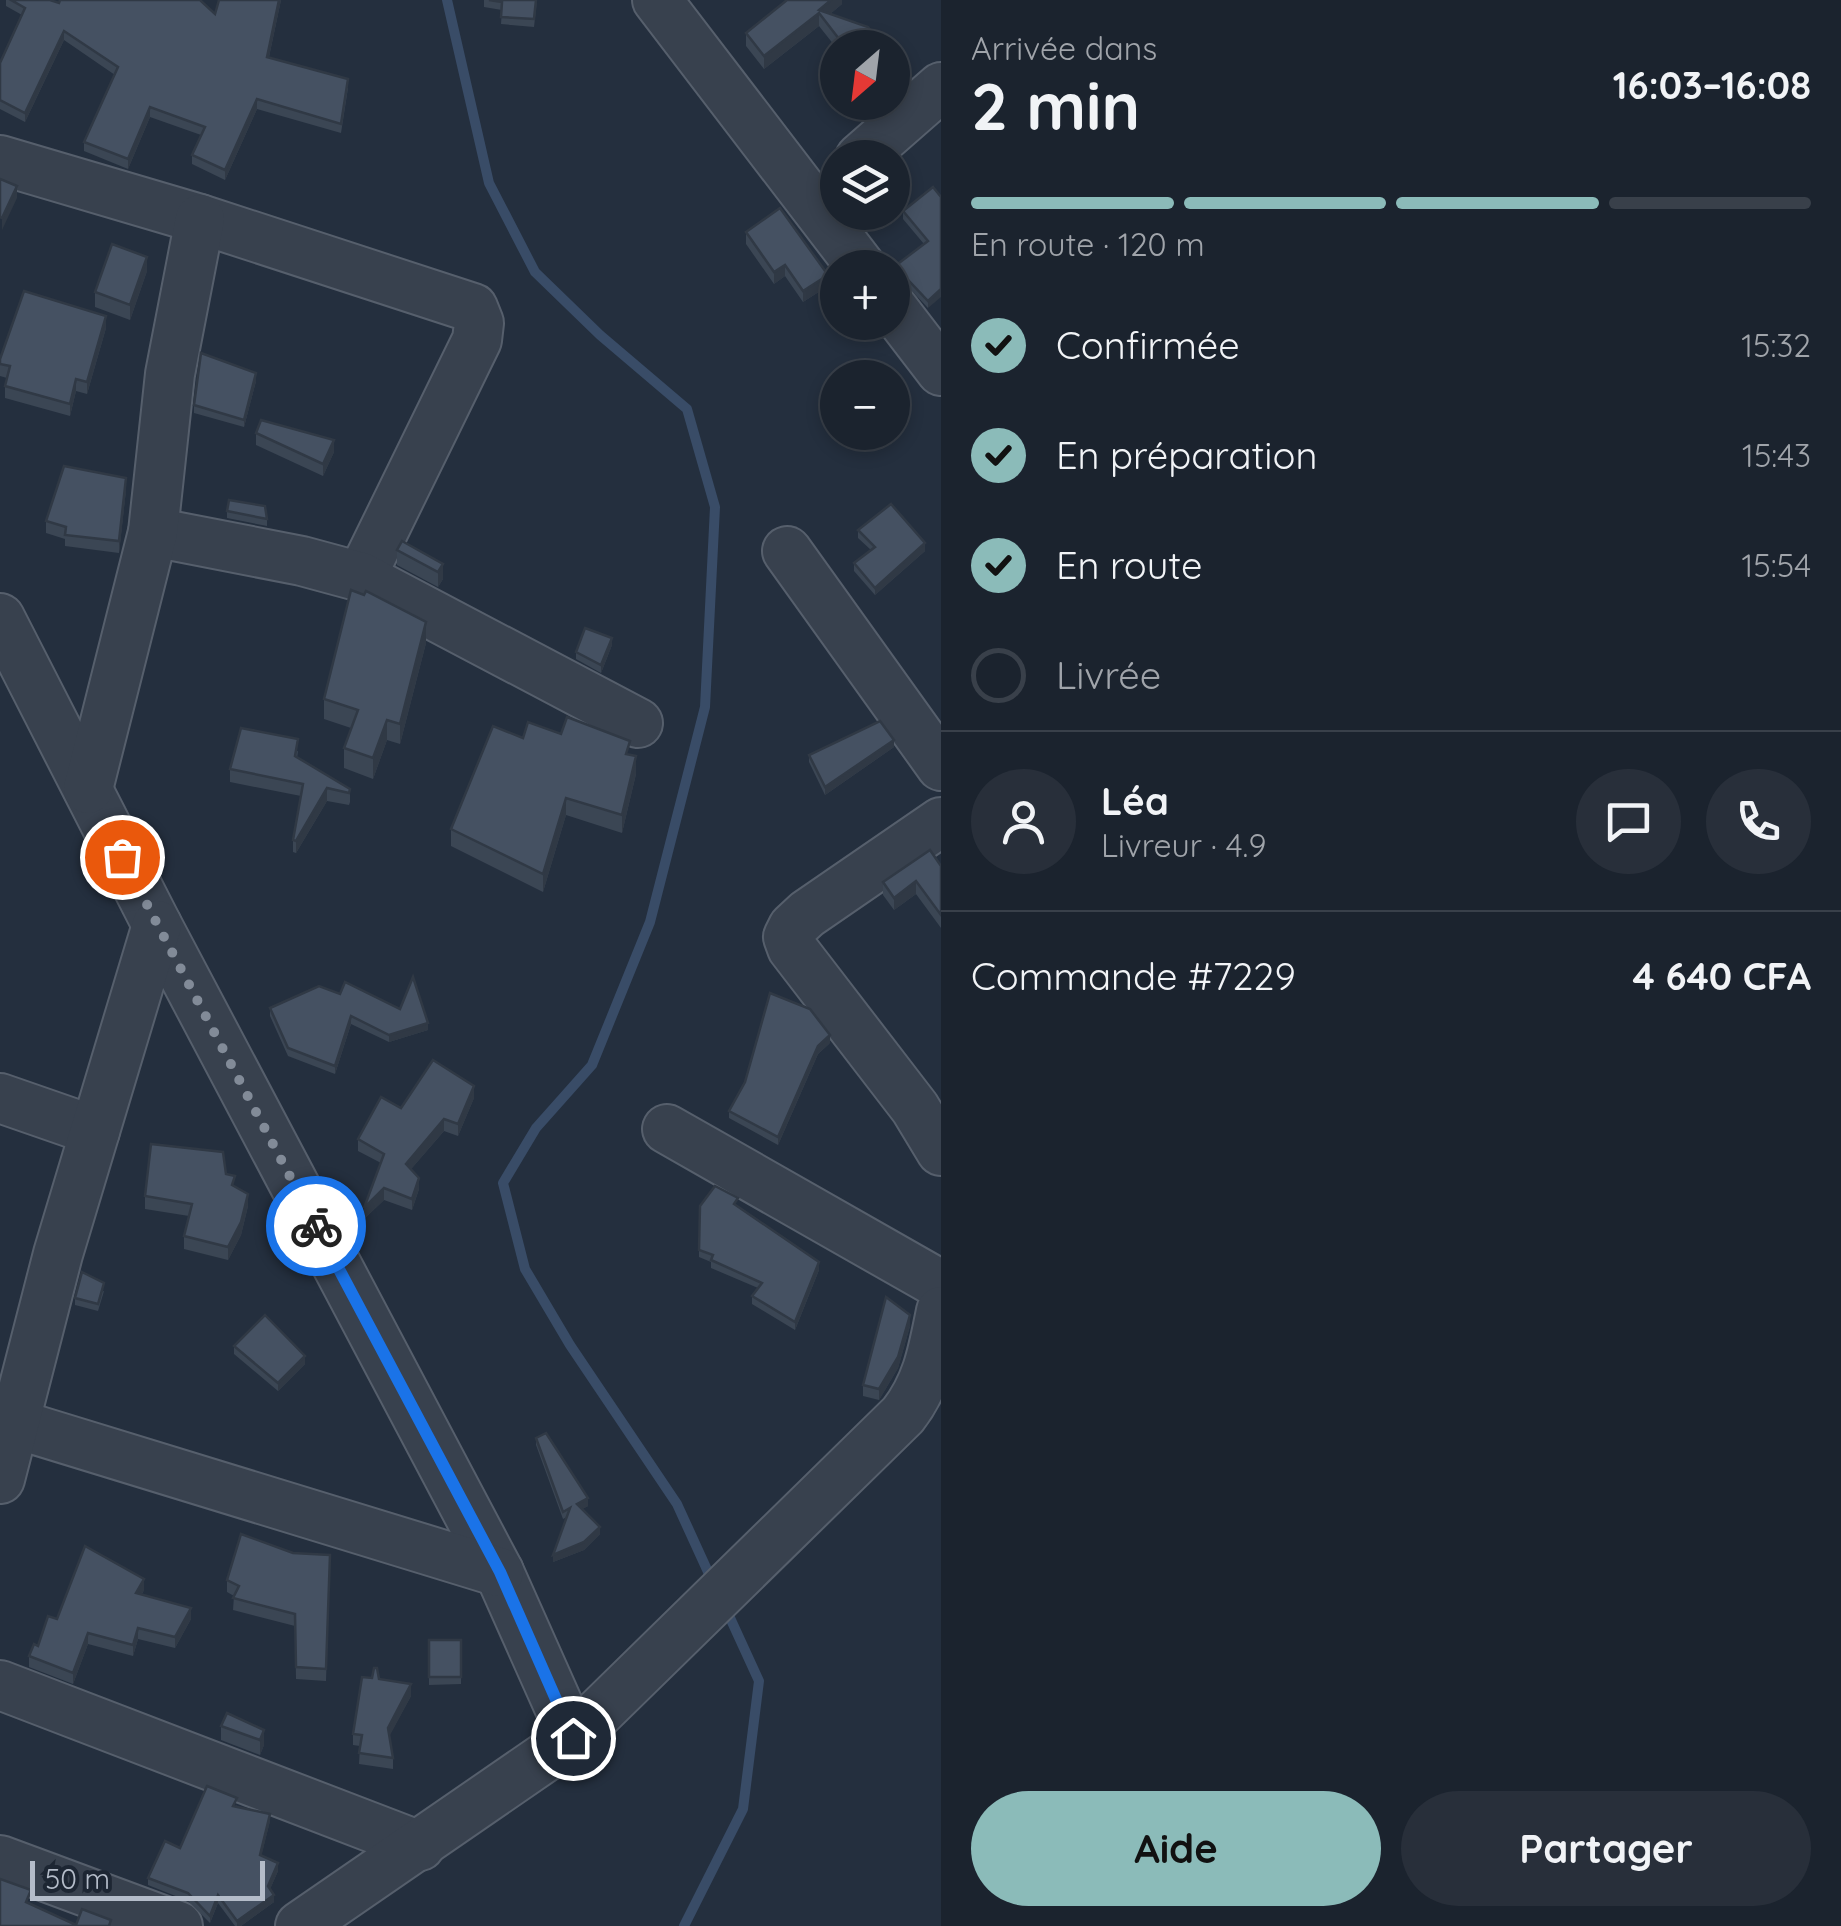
<!DOCTYPE html>
<html lang="fr">
<meta charset="utf-8">
<style>
body{margin:0;font-family:Quicksand,sans-serif;background:#282f3a;color:#f1f3f6;height:100vh;display:flex;flex-direction:column;font-size:38px;white-space:nowrap}
*{box-sizing:border-box;margin:0}
p{font-size:32px;color:#a0a4aa}
.icon{flex:none;width:55px;height:55px;fill:none;stroke:currentColor;stroke-width:2;stroke-linecap:round;stroke-linejoin:round}
.map{position:relative;flex:1;overflow:hidden}
.side{display:flex;flex-direction:column;background:#1b232e;width:900px}
.side>*{flex:none}
.needle{width:65px;rotate:208deg}
.controls{position:absolute;left:820px;top:30px;display:grid;gap:20px}
.controls a{display:grid;place-items:center;width:90px;height:90px;border-radius:50%;background:#1b232e;box-shadow:0 5px 15px #0003,0 0 0 2px #39404a;font-size:50px}
.scale{position:absolute;left:30px;bottom:25px;width:235px;box-sizing:border-box;padding-left:10px;border:5px solid #b4bcc9;border-top:0;font-size:28px;line-height:35px;white-space:nowrap;color:#b4bcc9;-webkit-text-stroke:8px #1d2633;paint-order:stroke}
.pin{position:absolute;display:grid;place-items:center;width:85px;height:85px;color:#fff;margin:-42px;border:5px solid #fff;border-radius:50%;box-shadow:0 2px 10px #0007}
.courier{position:absolute;display:grid;place-items:center;width:100px;height:100px;margin:-50px;border:8px solid #1a73e8;border-radius:50%;background:#fff;color:#222;box-shadow:0 2px 12px #0007}
.headline em{font-style:normal;font-weight:800}
.headline div{display:flex;flex-direction:column-reverse}
.headline{display:flex;align-items:center;justify-content:space-between;height:170px;padding:0 30px}
h1{font-size:65px;font-weight:800;line-height:75px}
.bar{display:grid;grid-template-columns:repeat(4,1fr);gap:15px 10px;align-content:center;height:120px;padding:0 30px}
.bar i{height:12px;border-radius:8px;background:#39404a}
.bar .current{background:#8bbbb9}
.bar p{grid-column:span 4}
.line{display:flex;align-items:center;gap:25px;padding:0 30px;border-top:2px solid #39404a}
.line div{flex:1}
.round{display:grid;place-items:center;flex:none;width:105px;height:105px;border-radius:52px;background:#282f3a}
ol{padding:0 30px;list-style:none}
li{display:flex;align-items:center;gap:30px;height:110px}
li p{margin-inline-start:auto}
li .icon{padding:10px;border-radius:50%;background:#8bbbb9;color:#111;stroke-width:4}
li:last-child{color:#a0a4aa}
li i{width:55px;height:55px;border:5px solid #39404a;border-radius:50%}
.action{display:flex;gap:20px;margin-top:auto;padding:20px 30px}
.action a{flex:1;height:115px;border-radius:60px;background:#8bbbb9;color:#111;font-size:40px;font-weight:800;line-height:115px;text-align:center}
.action a+a{background:#282f3a;color:#f1f3f6}
main{display:flex;flex:1;min-height:0}
.map>svg:first-child{display:block}
.lines{fill:none;stroke-linecap:round;stroke-linejoin:round}
.stream{stroke:#394c67;stroke-width:10}
.minor-casing{stroke:#565f6c;stroke-width:52}
.minor{stroke:#38414e;stroke-width:48}
.wall{fill:#3b4654}
.shaded-wall{fill:#303945}
.building{fill:#455162;stroke:#303945;stroke-width:2.5}
.done{stroke:#828b98;stroke-width:10;stroke-dasharray:0 18}
.route{stroke:#1a73e8;stroke-width:12}
</style>
<main>
<div class="map">
<svg width="941" height="1926" viewBox="0 0 941 1926">
<rect width="100%" height="100%" fill="#242f3e"/>
<g class="lines">
<!-- stream -->
<g class="stream">
<path d="M 447,0 L 489,183 L 535,272 L 600,335 L 687,409 L 715,507 L 705,707 L 650,922 L 592,1065 L 536,1128 L 503,1183 L 525,1269 L 570,1345 L 677,1504 L 714,1585"/>
<path d="M 684,1926 L 743,1809 L 759,1681 L 726,1609"/>
</g>
<!-- minor casing -->
<g class="minor-casing">
<g id="minor">
<path d="M 657,0 L 862,268"/>
<path d="M 860,158 L 941,87"/>
<path d="M 0,160 L 200,219 L 473,308 L 479,323 L 477,340 L 361,577"/>
<path d="M 892,307 L 941,371"/>
<path d="M 153,532 L 302,561 L 361,577 L 638,723"/>
<path d="M 787,551 L 941,766"/>
<path d="M 0,618 L 157,925 L 499,1572 L 573,1738"/>
<path d="M 88,789 L 153,532 L 170,374 L 200,219"/>
<path d="M 941,822 L 807,914 L 793,927 L 788,937 L 792,948 L 915,1108 L 941,1151"/>
<path d="M 0,1098 L 95,1131"/>
<path d="M 667,1129 L 941,1285"/>
<path d="M 0,1419 L 499,1572"/>
<path d="M 0,1479 L 58,1254 L 157,925"/>
<path d="M 0,1685 L 420,1846"/>
<path d="M 0,1860 L 178,1926"/>
<path d="M 300,1926 L 573,1738 L 903,1415 C 928,1383 933,1350 941,1311"/>
</g>
</g>
<!-- minor -->
<use href="#minor" class="minor"/>
</g>
<!-- wall -->
<g class="wall">
<path d="M 6,0 L 50,0 L 59,3 L 215,14 L 219,0 L 281,0 L 269,57 L 348,88 L 341,133 L 257,109 L 225,180 L 192,164 L 192,155 L 201,135 L 150,117 L 128,169 L 84,151 L 84,142 L 115,75 L 64,40 L 25,122 L 0,109 L 0,63 L 22,15 L 6,6 Z"/>
<path d="M 484,0 L 537,0 L 534,27 L 501,24 L 502,10 L 484,7 Z"/>
<path d="M 842,0 L 842,4 L 830,14 L 876,48 L 838,48 L 838,50 L 819,26 L 764,69 L 746,46 L 746,33 Z"/>
<path d="M 941,197 L 928,308 L 895,273 L 895,266 L 924,244 L 903,219 L 903,211 Z"/>
<path d="M 746,232 L 828,286 L 803,302 L 785,276 L 774,284 L 746,244 Z"/>
<path d="M 147,271 L 130,320 L 95,307 L 95,292 Z"/>
<path d="M 106,328 L 87,394 L 76,391 L 70,416 L 5,398 L 5,386 L 7,378 L 0,376 L 0,359 Z"/>
<path d="M 830,377 L 838,378 L 838,398 L 830,384 Z"/>
<path d="M 256,381 L 244,427 L 194,413 L 194,405 Z"/>
<path d="M 256,433 L 334,452 L 323,476 L 256,445 Z"/>
<path d="M 126,490 L 119,553 L 65,546 L 65,539 L 46,533 L 46,521 Z"/>
<path d="M 227,511 L 267,519 L 267,526 L 227,518 Z"/>
<path d="M 858,530 L 925,551 L 875,595 L 854,571 L 854,563 L 871,550 L 858,538 Z"/>
<path d="M 397,550 L 443,564 L 443,579 L 438,587 L 397,565 Z"/>
<path d="M 426,643 L 400,744 L 387,740 L 373,779 L 344,768 L 344,748 L 351,728 L 324,719 L 324,699 Z"/>
<path d="M 612,645 L 601,673 L 576,659 L 576,652 Z"/>
<path d="M 561,734 L 630,755 L 636,774 L 622,833 L 566,815 L 543,892 L 451,846 L 451,829 L 523,738 Z"/>
<path d="M 894,747 L 825,795 L 809,762 L 809,755 Z"/>
<path d="M 298,751 L 297,758 L 350,789 L 350,802 L 349,805 L 327,801 L 296,853 L 293,852 L 293,840 L 301,796 L 230,782 L 230,769 Z"/>
<path d="M 941,866 L 941,928 L 916,894 L 894,910 L 883,895 L 883,882 Z"/>
<path d="M 319,986 L 428,1030 L 389,1042 L 351,1024 L 335,1074 L 288,1056 L 270,1016 L 270,1008 Z"/>
<path d="M 830,1043 L 818,1054 L 778,1145 L 729,1118 L 729,1111 L 745,1082 Z"/>
<path d="M 474,1098 L 458,1136 L 444,1131 L 411,1169 L 419,1189 L 412,1210 L 384,1200 L 364,1219 L 381,1163 L 358,1151 L 358,1139 L 401,1108 Z"/>
<path d="M 226,1174 L 248,1206 L 241,1235 L 228,1260 L 184,1249 L 184,1236 L 189,1216 L 145,1209 L 145,1196 Z"/>
<path d="M 737,1206 L 819,1270 L 795,1330 L 752,1304 L 752,1296 L 758,1288 L 711,1268 L 711,1262 L 699,1257 L 699,1250 Z"/>
<path d="M 104,1291 L 98,1311 L 75,1305 L 75,1298 Z"/>
<path d="M 910,1326 L 898,1368 L 879,1400 L 863,1396 L 863,1385 Z"/>
<path d="M 234,1346 L 305,1364 L 278,1391 L 234,1354 Z"/>
<path d="M 536,1438 L 588,1506 L 582,1509 L 600,1534 L 584,1550 L 553,1562 L 567,1517 L 563,1519 L 536,1445 Z"/>
<path d="M 293,1553 L 330,1555 L 326,1681 L 296,1679 L 295,1626 L 233,1610 L 234,1596 L 227,1592 L 227,1580 Z"/>
<path d="M 144,1590 L 142,1594 L 191,1619 L 175,1648 L 138,1639 L 133,1656 L 88,1644 L 73,1684 L 29,1667 L 29,1656 L 38,1646 L 57,1619 Z"/>
<path d="M 429,1640 L 461,1640 L 461,1684 L 429,1685 Z"/>
<path d="M 379,1679 L 411,1696 L 389,1736 L 393,1758 L 393,1769 L 359,1764 L 360,1746 L 353,1745 L 353,1734 Z"/>
<path d="M 227,1713 L 264,1745 L 260,1755 L 221,1740 L 221,1726 Z"/>
<path d="M 237,1805 L 236,1807 L 270,1821 L 261,1856 L 278,1871 L 270,1889 L 274,1902 L 241,1926 L 235,1926 L 218,1903 L 210,1923 L 188,1901 L 148,1885 L 148,1878 L 180,1848 Z"/>
</g>
<!-- shaded-wall -->
<g class="shaded-wall">
<path d="M 279,0 L 281,0 L 267,66 L 267,57 Z"/>
<path d="M 831,0 L 842,0 L 842,4 L 824,19 L 819,10 Z"/>
<path d="M 819,13 L 819,26 L 764,69 L 764,56 Z"/>
<path d="M 64,31 L 64,40 L 25,122 L 25,113 Z"/>
<path d="M 257,99 L 257,109 L 225,180 L 225,170 Z"/>
<path d="M 150,107 L 150,117 L 128,169 L 128,159 Z"/>
<path d="M 17,186 L 17,198 L 2,230 L 2,218 Z"/>
<path d="M 147,257 L 147,271 L 130,320 L 130,305 Z"/>
<path d="M 785,265 L 785,276 L 774,284 L 774,272 Z"/>
<path d="M 828,275 L 828,286 L 803,302 L 803,291 Z"/>
<path d="M 941,289 L 941,297 L 928,308 L 928,301 Z"/>
<path d="M 106,316 L 106,328 L 87,394 L 87,382 Z"/>
<path d="M 256,373 L 256,381 L 244,427 L 244,420 Z"/>
<path d="M 76,379 L 76,391 L 70,416 L 70,404 Z"/>
<path d="M 334,440 L 334,452 L 323,476 L 323,464 Z"/>
<path d="M 126,478 L 126,490 L 119,553 L 119,541 Z"/>
<path d="M 925,543 L 925,551 L 875,595 L 875,588 Z"/>
<path d="M 443,564 L 443,579 L 438,587 L 438,572 Z"/>
<path d="M 426,622 L 426,643 L 400,744 L 400,724 Z"/>
<path d="M 612,638 L 612,645 L 601,673 L 601,665 Z"/>
<path d="M 387,720 L 387,740 L 373,779 L 373,758 Z"/>
<path d="M 894,740 L 894,747 L 825,795 L 825,787 Z"/>
<path d="M 636,756 L 636,774 L 622,833 L 622,815 Z"/>
<path d="M 327,788 L 327,801 L 296,853 L 296,841 Z"/>
<path d="M 566,798 L 566,815 L 543,892 L 543,874 Z"/>
<path d="M 916,881 L 916,894 L 894,910 L 894,898 Z"/>
<path d="M 351,1016 L 351,1024 L 335,1074 L 335,1066 Z"/>
<path d="M 428,1023 L 428,1030 L 389,1042 L 389,1035 Z"/>
<path d="M 830,1035 L 830,1043 L 818,1054 L 778,1145 L 778,1137 L 818,1046 Z"/>
<path d="M 474,1086 L 474,1098 L 458,1136 L 458,1124 Z"/>
<path d="M 444,1119 L 444,1131 L 406,1175 L 406,1164 Z"/>
<path d="M 419,1178 L 419,1189 L 412,1210 L 412,1199 Z"/>
<path d="M 384,1188 L 384,1200 L 364,1219 L 364,1208 Z"/>
<path d="M 248,1194 L 248,1206 L 241,1235 L 228,1260 L 228,1247 Z"/>
<path d="M 819,1262 L 819,1270 L 795,1330 L 795,1322 Z"/>
<path d="M 910,1315 L 910,1326 L 898,1368 L 879,1400 L 879,1389 Z"/>
<path d="M 305,1356 L 305,1364 L 278,1391 L 278,1383 Z"/>
<path d="M 588,1498 L 588,1506 L 577,1512 L 577,1504 Z"/>
<path d="M 600,1527 L 600,1534 L 584,1550 L 553,1562 L 553,1555 Z"/>
<path d="M 144,1579 L 144,1590 L 136,1604 L 136,1593 Z"/>
<path d="M 191,1608 L 191,1619 L 175,1648 L 175,1637 Z"/>
<path d="M 138,1628 L 138,1639 L 133,1656 L 133,1645 Z"/>
<path d="M 88,1633 L 88,1644 L 73,1684 L 73,1673 Z"/>
<path d="M 411,1684 L 411,1696 L 388,1739 L 388,1728 Z"/>
<path d="M 264,1730 L 264,1745 L 260,1755 L 260,1740 Z"/>
<path d="M 270,1814 L 270,1821 L 260,1862 L 260,1855 Z"/>
<path d="M 278,1863 L 278,1871 L 268,1894 L 268,1886 Z"/>
<path d="M 218,1895 L 218,1903 L 210,1923 L 210,1916 Z"/>
<path d="M 274,1895 L 274,1902 L 241,1926 L 237,1926 L 237,1921 Z"/>
</g>
<!-- building -->
<g class="building">
<path d="M 11,0 L 50,0 L 59,3 L 60,0 L 200,0 L 215,14 L 219,0 L 279,0 L 267,57 L 348,79 L 341,124 L 257,99 L 225,170 L 192,155 L 205,127 L 150,107 L 128,159 L 84,142 L 118,67 L 64,31 L 25,113 L 0,100 L 0,63 L 25,8 Z"/>
<path d="M 489,0 L 536,0 L 534,19 L 501,17 L 502,2 Z"/>
<path d="M 787,0 L 831,0 L 819,10 L 868,27 L 876,38 L 875,48 L 846,48 L 819,13 L 764,56 L 746,33 Z"/>
<path d="M 0,179 L 17,186 L 2,218 L 0,217 Z"/>
<path d="M 933,187 L 941,197 L 941,289 L 928,301 L 895,266 L 928,241 L 903,211 Z"/>
<path d="M 780,208 L 828,275 L 803,291 L 785,265 L 774,272 L 746,232 Z"/>
<path d="M 112,244 L 147,257 L 130,305 L 95,292 Z"/>
<path d="M 24,291 L 106,316 L 87,382 L 76,379 L 70,404 L 5,386 L 10,366 L 0,364 L 0,359 Z"/>
<path d="M 201,353 L 256,373 L 244,420 L 194,405 Z"/>
<path d="M 859,361 L 868,378 L 838,378 L 838,390 L 830,377 Z"/>
<path d="M 261,420 L 334,440 L 323,464 L 256,433 Z"/>
<path d="M 64,466 L 126,478 L 119,541 L 65,535 L 66,527 L 46,521 Z"/>
<path d="M 229,500 L 265,506 L 267,519 L 227,511 Z"/>
<path d="M 891,504 L 925,543 L 875,588 L 854,563 L 875,547 L 858,530 Z"/>
<path d="M 402,541 L 443,564 L 438,572 L 397,550 Z"/>
<path d="M 351,590 L 364,595 L 366,591 L 426,622 L 400,724 L 387,720 L 373,758 L 344,748 L 358,710 L 324,699 Z"/>
<path d="M 585,628 L 612,638 L 601,665 L 576,652 Z"/>
<path d="M 567,717 L 630,741 L 626,754 L 636,756 L 622,815 L 566,798 L 543,874 L 451,829 L 493,726 L 523,738 L 528,722 L 561,734 Z"/>
<path d="M 880,721 L 894,740 L 825,787 L 809,755 Z"/>
<path d="M 241,728 L 298,739 L 295,756 L 350,789 L 349,793 L 327,788 L 296,841 L 293,840 L 303,784 L 230,769 Z"/>
<path d="M 930,850 L 941,866 L 941,915 L 916,881 L 894,898 L 883,882 Z"/>
<path d="M 413,977 L 428,1023 L 389,1035 L 351,1016 L 335,1066 L 288,1048 L 270,1008 L 319,986 L 340,994 L 345,982 L 400,1009 Z"/>
<path d="M 770,993 L 810,1009 L 830,1035 L 818,1046 L 778,1137 L 729,1111 L 745,1082 Z"/>
<path d="M 433,1060 L 474,1086 L 458,1124 L 444,1119 L 406,1164 L 419,1178 L 412,1199 L 384,1188 L 364,1208 L 384,1154 L 358,1139 L 381,1097 L 401,1108 Z"/>
<path d="M 151,1144 L 223,1152 L 226,1174 L 235,1176 L 232,1185 L 248,1194 L 241,1222 L 228,1247 L 184,1236 L 192,1204 L 145,1196 Z"/>
<path d="M 715,1186 L 738,1198 L 734,1204 L 819,1262 L 795,1322 L 752,1296 L 762,1283 L 711,1260 L 713,1255 L 699,1250 L 700,1206 Z"/>
<path d="M 82,1272 L 104,1283 L 98,1304 L 75,1298 Z"/>
<path d="M 886,1297 L 910,1315 L 898,1357 L 879,1389 L 863,1385 Z"/>
<path d="M 265,1315 L 305,1356 L 278,1383 L 234,1346 Z"/>
<path d="M 546,1433 L 588,1498 L 577,1504 L 600,1527 L 584,1542 L 553,1555 L 570,1508 L 563,1512 L 536,1438 Z"/>
<path d="M 241,1534 L 293,1553 L 330,1555 L 326,1669 L 296,1667 L 295,1614 L 233,1598 L 239,1586 L 227,1580 Z"/>
<path d="M 85,1546 L 144,1579 L 136,1593 L 191,1608 L 175,1637 L 138,1628 L 133,1645 L 88,1633 L 73,1673 L 29,1656 L 34,1644 L 38,1646 L 48,1616 L 57,1619 Z"/>
<rect x="429" y="1640" width="32" height="37"/>
<path d="M 374,1668 L 377,1668 L 379,1679 L 411,1684 L 388,1728 L 393,1758 L 359,1753 L 362,1735 L 353,1734 L 362,1677 L 372,1678 Z"/>
<path d="M 227,1713 L 264,1730 L 260,1740 L 221,1726 Z"/>
<path d="M 207,1786 L 237,1798 L 233,1806 L 270,1814 L 260,1855 L 278,1863 L 268,1886 L 274,1895 L 237,1921 L 218,1895 L 210,1916 L 188,1893 L 148,1878 L 165,1841 L 180,1848 Z"/>
<path d="M 0,1879 L 31,1890 L 26,1902 L 76,1925 L 82,1909 L 111,1920 L 109,1926 L 0,1926 Z"/>
</g>
<g class="lines">
<!-- done -->
<path class="done" d="M 122,857 L 316,1226"/>
<!-- route -->
<path class="route" d="M 316,1226 L 500,1572 L 573,1738"/>
</g>
</svg>
<div class="controls">
<a><svg class="needle" viewBox="-14 -14 28 28"><path d="M0-13l5 13h-10z" fill="#e53935"/><path d="M0 13l5-13h-10z" fill="#a0a4aa"/></svg></a>
<a><svg class="icon" aria-label="layers" viewBox="0 0 24 24"><path d="M12 4l9 5-9 5-9-5zM3 14l9 5 9-5"/></svg></a>
<a>+</a>
<a>−</a>
</div>
<div class="scale">50 m</div>
<div class="pin" style="left:122px;top:857px;background:#ea580c"><svg class="icon" aria-label="bag" viewBox="0 0 24 24"><path d="M5 8h14l-1 12H6zM9 8a3 3 0 0 1 6 0"/></svg></div>
<div class="pin" style="left:573px;top:1738px;background:#1f2937"><svg class="icon" aria-label="home" viewBox="0 0 24 24"><path d="M3 11l9-7 9 7M6 9v11h12V9"/></svg></div>
<div class="courier" style="left:316px;top:1226px"><svg class="icon" aria-label="bike" viewBox="0 0 24 24"><circle cx="6" cy="16" r="4"/><circle cx="18" cy="16" r="4"/><path d="M6 16l4-8h5l3 8M10 8l3 8H6M13 5h3"/></svg></div>
</div>
<section class="side">
<div class="headline"><div><h1>2 min</h1><p>Arrivée dans</p></div><em>16:03–16:08</em></div>
<div class="bar"><i class="current"></i><i class="current"></i><i class="current"></i><i></i><p>En route · 120 m</p></div>
<ol>
<li><svg class="icon" aria-label="check" viewBox="0 0 24 24"><path d="M5 12l5 5 9-10"/></svg>Confirmée<p>15:32</p></li>
<li><svg class="icon" aria-label="check" viewBox="0 0 24 24"><path d="M5 12l5 5 9-10"/></svg>En préparation<p>15:43</p></li>
<li><svg class="icon" aria-label="check" viewBox="0 0 24 24"><path d="M5 12l5 5 9-10"/></svg>En route<p>15:54</p></li>
<li><i></i>Livrée</li>
</ol>
<div class="line" style="height:180px"><a class="round"><svg class="icon" aria-label="person" viewBox="0 0 24 24"><circle cx="12" cy="8" r="4"/><path d="M4 21q1-7 8-7t8 7"/></svg></a><div><b>Léa</b><p>Livreur · 4.9</p></div><a class="round"><svg class="icon" aria-label="chat" viewBox="0 0 24 24"><path d="M4 5h16v11H9l-5 4z"/></svg></a><a class="round"><svg class="icon" aria-label="phone" viewBox="0 0 24 24"><path d="M5 4h4l2 5-3 2q2 4 5 5l2-3 5 2v4C11 20 4 13 5 4z"/></svg></a></div>
<div class="line" style="height:130px"><div>Commande #7229</div><b>4 640 CFA</b></div>
<div class="action"><a>Aide</a><a>Partager</a></div>
</section>
</main>
